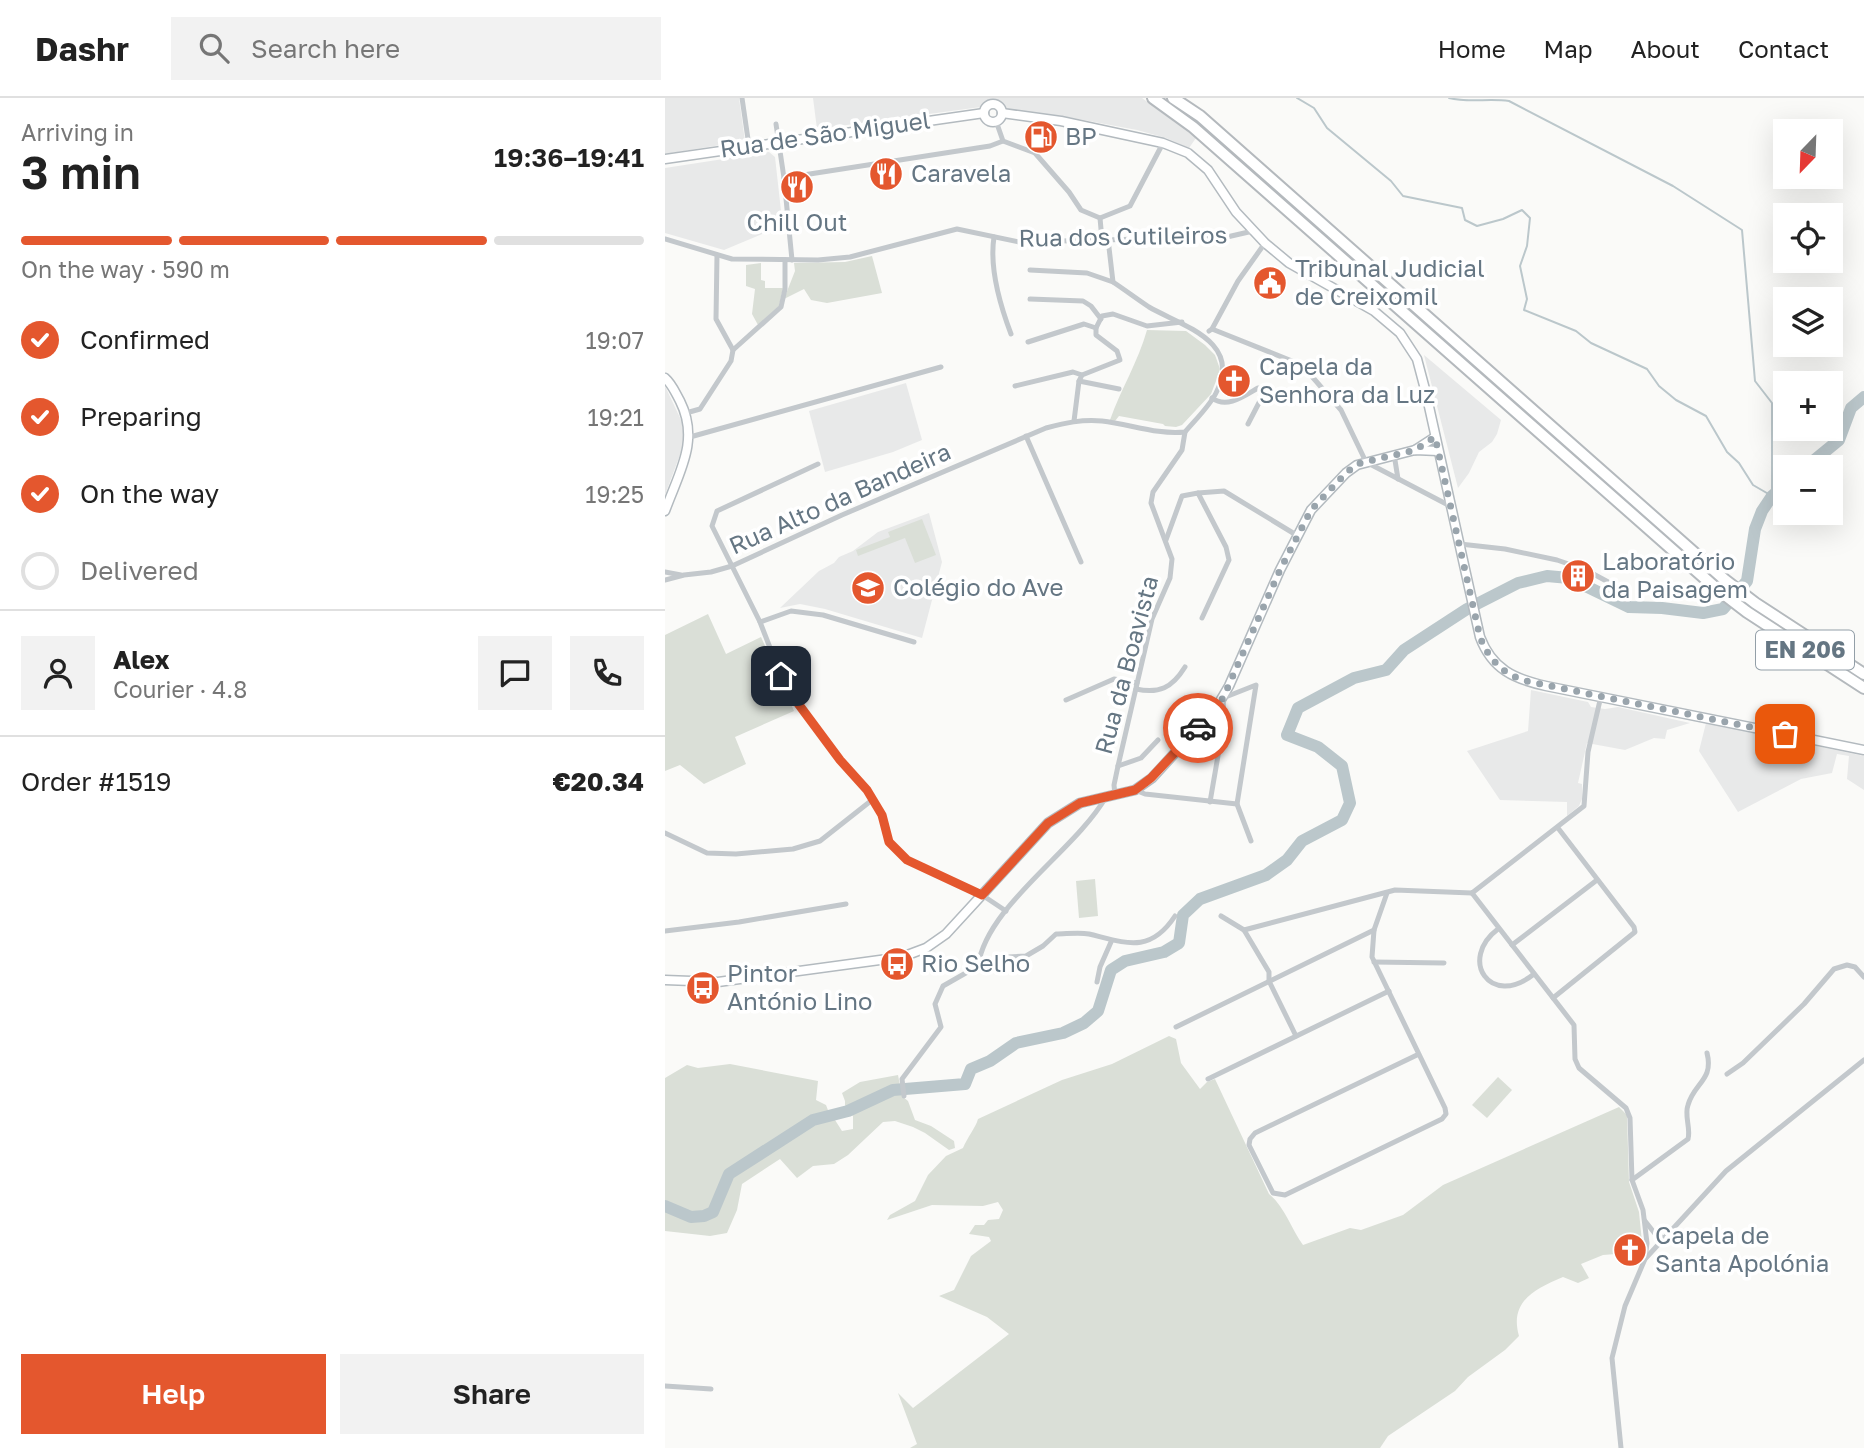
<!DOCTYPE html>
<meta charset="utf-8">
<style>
body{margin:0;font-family:"Golos Text",sans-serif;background:#f2f2f2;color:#222;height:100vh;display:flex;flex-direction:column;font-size:26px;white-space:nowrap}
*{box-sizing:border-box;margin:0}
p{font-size:23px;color:#767676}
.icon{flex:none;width:38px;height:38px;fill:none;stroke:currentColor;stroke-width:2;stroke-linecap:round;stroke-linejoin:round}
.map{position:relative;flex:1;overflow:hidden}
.details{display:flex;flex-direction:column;background:#fff;width:665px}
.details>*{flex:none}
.needle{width:46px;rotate:203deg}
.controls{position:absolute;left:1108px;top:21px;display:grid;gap:14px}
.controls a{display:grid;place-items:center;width:70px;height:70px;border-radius:0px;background:#fff;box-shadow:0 7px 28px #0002;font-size:35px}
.pin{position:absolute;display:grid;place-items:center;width:60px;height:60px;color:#fff;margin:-30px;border-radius:14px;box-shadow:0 4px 10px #0006}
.courier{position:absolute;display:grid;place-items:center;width:70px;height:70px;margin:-35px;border:5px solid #e4572e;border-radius:50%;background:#fff;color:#222;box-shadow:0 2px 9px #0007}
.summary em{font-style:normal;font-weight:600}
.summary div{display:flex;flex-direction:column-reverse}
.summary{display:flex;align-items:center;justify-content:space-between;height:119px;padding:0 21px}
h1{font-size:46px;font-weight:600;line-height:52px}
.bar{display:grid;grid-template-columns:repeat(4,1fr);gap:10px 7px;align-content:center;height:84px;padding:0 21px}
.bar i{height:9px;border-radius:5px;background:#e0e0e0}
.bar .on{background:#e4572e}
.bar p{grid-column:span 4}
.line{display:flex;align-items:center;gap:18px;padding:0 21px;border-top:2px solid #e0e0e0}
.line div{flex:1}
.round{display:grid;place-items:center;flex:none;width:74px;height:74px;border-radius:0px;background:#f2f2f2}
ol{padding:0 21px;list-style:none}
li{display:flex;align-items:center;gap:21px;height:77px}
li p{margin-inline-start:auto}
li .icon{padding:7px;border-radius:50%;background:#e4572e;color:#fff;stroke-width:4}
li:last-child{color:#767676}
li i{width:38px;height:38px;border:4px solid #e0e0e0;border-radius:50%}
.cta{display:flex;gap:14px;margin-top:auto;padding:14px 21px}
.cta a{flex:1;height:80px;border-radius:0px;background:#e4572e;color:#fff;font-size:28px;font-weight:600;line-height:80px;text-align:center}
.cta a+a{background:#f2f2f2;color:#222}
header{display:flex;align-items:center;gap:42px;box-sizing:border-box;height:98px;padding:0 35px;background:#fff;border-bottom:2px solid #e0e0e0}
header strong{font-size:33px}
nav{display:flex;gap:38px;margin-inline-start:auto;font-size:24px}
.search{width:490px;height:63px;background:#f2f2f2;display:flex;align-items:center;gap:18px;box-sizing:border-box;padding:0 24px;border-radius:0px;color:#767676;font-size:26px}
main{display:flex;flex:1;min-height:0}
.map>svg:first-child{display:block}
.built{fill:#e8e9e9}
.green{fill:#dadfd7}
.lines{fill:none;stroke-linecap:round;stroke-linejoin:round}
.stream{stroke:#bbc7cb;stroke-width:2}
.river{stroke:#bbc7cb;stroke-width:12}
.secondary-casing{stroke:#b3babf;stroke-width:11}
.highway-casing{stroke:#b4b9bd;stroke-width:14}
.street{stroke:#c3c8cc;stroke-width:5}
.secondary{stroke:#fff;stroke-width:8}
.highway{stroke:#fff;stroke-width:10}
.done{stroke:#99a4ac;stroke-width:7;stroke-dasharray:0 12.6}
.route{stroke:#e4572e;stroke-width:9}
.labels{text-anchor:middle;stroke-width:7;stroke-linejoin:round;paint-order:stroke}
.shield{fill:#fff;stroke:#939fa8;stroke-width:2}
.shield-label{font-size:23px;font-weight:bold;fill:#657683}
.street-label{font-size:24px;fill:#657683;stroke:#fff}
.poi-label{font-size:24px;fill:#657683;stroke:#fff;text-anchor:start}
</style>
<header>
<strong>Dashr</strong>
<div class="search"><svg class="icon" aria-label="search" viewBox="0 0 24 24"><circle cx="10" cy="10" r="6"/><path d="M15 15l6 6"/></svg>Search here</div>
<nav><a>Home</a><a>Map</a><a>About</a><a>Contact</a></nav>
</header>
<main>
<section class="details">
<div class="summary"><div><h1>3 min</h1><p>Arriving in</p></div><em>19:36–19:41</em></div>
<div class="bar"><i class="on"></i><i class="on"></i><i class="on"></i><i></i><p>On the way · 590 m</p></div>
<ol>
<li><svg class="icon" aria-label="check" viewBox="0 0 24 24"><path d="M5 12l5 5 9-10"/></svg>Confirmed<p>19:07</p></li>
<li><svg class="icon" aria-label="check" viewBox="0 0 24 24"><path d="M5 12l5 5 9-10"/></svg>Preparing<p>19:21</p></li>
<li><svg class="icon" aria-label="check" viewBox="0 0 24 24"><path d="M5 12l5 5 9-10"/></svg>On the way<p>19:25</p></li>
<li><i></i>Delivered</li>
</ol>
<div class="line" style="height:126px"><a class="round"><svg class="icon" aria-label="person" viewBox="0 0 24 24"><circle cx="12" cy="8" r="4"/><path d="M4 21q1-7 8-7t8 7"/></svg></a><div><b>Alex</b><p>Courier · 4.8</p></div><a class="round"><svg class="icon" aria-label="chat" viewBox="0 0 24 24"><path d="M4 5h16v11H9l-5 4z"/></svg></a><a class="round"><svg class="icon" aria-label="phone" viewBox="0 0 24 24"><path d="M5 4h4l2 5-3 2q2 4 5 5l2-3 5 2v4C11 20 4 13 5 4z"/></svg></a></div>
<div class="line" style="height:91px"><div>Order #1519</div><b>€20.34</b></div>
<div class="cta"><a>Help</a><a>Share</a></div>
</section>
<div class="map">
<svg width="1199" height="1350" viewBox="0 0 1199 1350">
<rect width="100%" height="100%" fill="#fafaf8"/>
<!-- built -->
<g class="built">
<path d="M 0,0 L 74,0 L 80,43 L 0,56 Z"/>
<path d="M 148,0 L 477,0 L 531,40 L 524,50 L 501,40 L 472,32 L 397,18 L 316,9 L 152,31 Z"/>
<path d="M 104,54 L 110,59 L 118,131 L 102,134 L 59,152 L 0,135 L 0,70 Z"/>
<path d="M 759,257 L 836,322 L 832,336 L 827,344 L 814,354 L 804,375 L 793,390 Z"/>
<path d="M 241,285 L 257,342 L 228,354 L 160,374 L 144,313 Z"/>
<path d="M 0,288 L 17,324 L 19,346 L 0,397 Z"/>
<path d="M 264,415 L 277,464 L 257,540 L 160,511 L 135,506 L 115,510 L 154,473 L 169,465 L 174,459 L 188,453 L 213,434 Z"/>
<path d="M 866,592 L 923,604 L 926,609 L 940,611 L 953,609 L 1025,625 L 1002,632 L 1000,641 L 989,640 L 960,652 L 922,645 L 913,685 L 917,686 L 917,701 L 914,708 L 902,718 L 902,704 L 835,702 L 802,653 L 863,633 Z"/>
<path d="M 1041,625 L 1199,658 L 1199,692 L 1182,681 L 1184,658 L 1172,656 L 1167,675 L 1136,681 L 1073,714 L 1034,653 Z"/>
</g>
<!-- green -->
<g class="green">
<path d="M 207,158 L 217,195 L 162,205 L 146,202 L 139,191 L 119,201 L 130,173 L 129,165 L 180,164 Z"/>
<path d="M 96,165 L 96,182 L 100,183 L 100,190 L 118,190 L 114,208 L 93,227 L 87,216 L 90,191 L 81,188 L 81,167 Z"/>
<path d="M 482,232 L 521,233 L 540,247 L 550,257 L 555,271 L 551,283 L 546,296 L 517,327 L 511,329 L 500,328 L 498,326 L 454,318 L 450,323 L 445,322 C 456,291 473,264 482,232 Z"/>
<path d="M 257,421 L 271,457 L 250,465 L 240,440 L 193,458 L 191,452 L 225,439 L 223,434 Z"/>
<path d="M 43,516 L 61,556 L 96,539 L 129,613 L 70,639 L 81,666 L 39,686 L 15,667 L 0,673 L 0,537 Z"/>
<path d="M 430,781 L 433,818 L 414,820 L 411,783 Z"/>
<path d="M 504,938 L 511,941 L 516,965 L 535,991 L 542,984 L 550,981 L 604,1096 C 620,1109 626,1131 638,1147 L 685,1130 L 696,1132 L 738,1117 L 778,1087 L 954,1009 L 962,1017 L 964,1084 L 974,1114 L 977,1144 L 952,1147 L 951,1156 L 938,1157 L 916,1166 L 924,1180 L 913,1185 L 898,1179 C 870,1191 844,1203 854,1238 L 840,1252 L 803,1279 L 790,1293 L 723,1338 L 715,1350 L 245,1350 L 252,1346 L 233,1295 L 248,1310 L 344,1236 L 322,1219 L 274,1198 L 289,1192 L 306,1158 L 326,1143 L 324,1139 L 304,1136 L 310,1127 L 319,1127 L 323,1122 L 334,1121 L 338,1112 L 333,1104 L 318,1108 L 267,1107 L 222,1122 L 225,1117 L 250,1103 L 263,1077 L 281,1058 L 298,1050 C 302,1040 311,1029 313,1021 L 397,982 L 447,966 Z"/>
<path d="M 65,966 L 153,983 L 151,1002 L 161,1007 L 166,1020 L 170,1022 L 177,1033 L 188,1031 L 188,1018 L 180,1011 L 180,1003 L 177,995 L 195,984 L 233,977 L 237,998 L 243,1003 L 250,1022 L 266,1028 L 289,1043 L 290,1050 L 284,1052 L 260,1035 L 248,1029 L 230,1023 L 218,1024 L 183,1057 L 169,1066 L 148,1068 L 132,1080 L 115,1061 L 77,1086 L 72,1112 L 62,1135 L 45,1138 L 0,1133 L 0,980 L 22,967 L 33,970 Z"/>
<path d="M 833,979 L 847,992 L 822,1020 L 807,1007 Z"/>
</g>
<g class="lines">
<!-- stream -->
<g class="stream">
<path d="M 632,0 L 649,10 L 662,30 L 726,83 L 738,98 L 797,110 L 800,122 L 812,128 L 838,121 L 857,112 L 865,120 L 862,148 L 855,168 L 862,201 L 859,212 L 911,233 L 926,245 L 982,271 L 994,288 L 1011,302 L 1041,318 L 1062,354 L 1074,365 L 1088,387 L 1107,398"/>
<path d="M 784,0 C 804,5 824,0 844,3 L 1008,88 L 1077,132 L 1090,283 L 1107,305 L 1107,397"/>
</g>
<!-- river -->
<g class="river">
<path d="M 1141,369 L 1174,342 L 1186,310 L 1199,299"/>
<path d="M 0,1108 L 26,1119 L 39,1118 L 48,1114 L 64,1076 L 148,1022 L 183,1013 L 228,992 L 300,986 L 306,971 L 325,963 L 351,945 L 398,935 L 419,925 L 433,913 L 446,872 L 460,863 L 499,854 L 514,845 L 518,817 L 535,801 L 601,777 L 622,762 L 637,743 L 677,722 L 685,705 L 677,668 L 653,649 L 622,637 L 633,610 L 689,580 L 721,572 L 739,552 L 802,511 L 853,485 L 882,478 L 904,480 L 964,509 L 997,510 L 1038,515 L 1058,511 L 1082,483 L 1090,431 L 1097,413 L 1107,398 L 1120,387"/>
</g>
<!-- secondary casing -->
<g class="secondary-casing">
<g id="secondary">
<circle cx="328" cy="15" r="9"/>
<path d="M 337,15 L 396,23 L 498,45 L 523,55 L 543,72 L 571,114 L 600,145 L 624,165 L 709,213 L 735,235 L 752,261 L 761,295 L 815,539 C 827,571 849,581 881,588 L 1199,652"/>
<path d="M 0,61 L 319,15"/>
<path d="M 0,280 C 7,286 10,294 15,303 C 35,343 14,374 0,413"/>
<path d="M 750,352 L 770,339"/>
<path d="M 0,882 L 53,884 L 237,859 L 261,850 L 281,836 L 383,725 L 415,705 L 470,692 L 487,680 L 551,610 L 564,588 L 615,472 L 646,412 L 681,375 L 692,367 L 750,352 L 773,353"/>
</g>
</g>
<!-- highway casing -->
<g class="highway-casing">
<g id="highway">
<path d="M 488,0 L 528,29 L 1052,491 L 1082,514 L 1199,590"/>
<path d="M 508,0 L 535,18 L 1060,482 L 1090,505 L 1199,576"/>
</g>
</g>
<!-- street -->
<g class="street">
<path d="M 77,0 L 84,48"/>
<path d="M 331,23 L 338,43 L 370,55 L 404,94 L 416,112 L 435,120 L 437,142"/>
<path d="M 111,26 L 119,80 L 127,162"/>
<path d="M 119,80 L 325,48 L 338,43"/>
<path d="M 435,120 L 465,108 L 498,45"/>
<path d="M 329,139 C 324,171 335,207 346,236"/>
<path d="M 0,141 L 67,161 L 153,162 L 185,159 L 292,131 L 354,144 L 562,139 L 588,133"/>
<path d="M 52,157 L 51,221 L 68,252"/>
<path d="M 365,172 L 422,175 L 448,184"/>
<path d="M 365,201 L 418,203 L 426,208 L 436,221"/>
<path d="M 547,231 L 637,267 L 676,312 L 701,364 L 787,409"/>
<path d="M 544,233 L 547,231 L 573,183 L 600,145"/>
<path d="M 363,244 L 419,226 L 431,230"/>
<path d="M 414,283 L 454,291"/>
<path d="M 350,288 L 408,274 L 417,277"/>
<path d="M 547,300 C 562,311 579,298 593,290 L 596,290 L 598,297 L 583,326"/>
<path d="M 21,315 L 35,311 L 66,263 L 68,252 L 116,209 L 120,191 L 120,162"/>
<path d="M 409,323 L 414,283 L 417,277 L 455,262 L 452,253 L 431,237 L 431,230 L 437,218 L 448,216 L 482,228 L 517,224"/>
<path d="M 361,338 L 416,464"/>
<path d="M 25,339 L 276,269"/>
<path d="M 729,356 L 733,381"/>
<path d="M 153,366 L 52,413 L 47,428 L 95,524 L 116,578 L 126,596 L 175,661 L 202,692 L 217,717 L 224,744 L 242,762 L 317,797 L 341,813"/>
<path d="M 533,395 L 559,393 L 633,438"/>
<path d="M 501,442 L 517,398 L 533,395 L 561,449 L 564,462 L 537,520"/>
<path d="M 795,446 L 840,451 L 892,462 L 921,472 L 958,492 L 961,502"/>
<path d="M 0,474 L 16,477"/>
<path d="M 0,482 L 19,477 L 46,474 L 67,468 L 177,417 L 381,330 C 400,325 417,321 437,323 C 465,326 492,337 520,334 C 530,322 544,309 551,295 C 578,243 517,228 484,209 C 472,201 460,192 448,184 L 443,141"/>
<path d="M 95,524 L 126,513 L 158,517 L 249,544"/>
<path d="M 471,591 C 494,596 507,590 520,569"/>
<path d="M 401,602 L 449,581 L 472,585"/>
<path d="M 453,668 L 476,660 L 493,642"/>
<path d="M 470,692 L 480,696 L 572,706"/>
<path d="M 450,697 L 449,687 L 453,668 L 487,521 L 505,480 L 507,461 L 486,405 L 488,394 L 517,352 L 520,334"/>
<path d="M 545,704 L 559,623 L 558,600 L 591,587 L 572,706 L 586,743"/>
<path d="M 0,735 L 42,755 L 71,756 L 128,751 L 155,743 L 207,702"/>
<path d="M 722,795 L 709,832 L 707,859 L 780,1010 L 781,1016 L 777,1021 L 620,1097 L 608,1095 L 584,1047 L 585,1041 L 590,1035 L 754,956"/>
<path d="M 807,795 L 909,927 L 910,961 L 914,970 L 961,1010 L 965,1020 L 967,1082 L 978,1112 L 982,1145 L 980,1161"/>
<path d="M 807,795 L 919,708 L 923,654 L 936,598"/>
<path d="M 556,818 L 579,832 L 604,874 L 604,883 L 631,938"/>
<path d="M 833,831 C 793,861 825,911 869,876"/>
<path d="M 579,832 L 730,792 L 807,795"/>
<path d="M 0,833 L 74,824 L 181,806"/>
<path d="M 847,847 L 932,782"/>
<path d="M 709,864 L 779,865"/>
<path d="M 313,868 C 322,807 409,754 441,699"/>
<path d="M 432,884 L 435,869 L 446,844"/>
<path d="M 888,900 L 970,834 L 969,829 L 893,730"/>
<path d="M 511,929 L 709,832"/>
<path d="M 1062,976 L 1078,965 L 1139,906 L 1169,871 L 1182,867 L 1190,869 L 1199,879"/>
<path d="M 543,981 L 724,893"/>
<path d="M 239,998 L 237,981 L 276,929 L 270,906 L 278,888 L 313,868 L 343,859 L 361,858 L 378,848 L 391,836 C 401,836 414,834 424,836 C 461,845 485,856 510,818"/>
<path d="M 967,1082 L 1023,1041 C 1026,1030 1019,1018 1023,1007 C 1029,985 1049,982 1042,955"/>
<path d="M 980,1123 L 991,1137 L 1000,1140"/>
<path d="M 0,1288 L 46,1291"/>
<path d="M 956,1350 L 947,1260 L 960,1208 L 980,1161 L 1061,1073 L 1199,962"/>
</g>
<!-- secondary -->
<use href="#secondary" class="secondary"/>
<!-- highway -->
<use href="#highway" class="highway"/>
</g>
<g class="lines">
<!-- done -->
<path class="done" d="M 533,630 L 558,600 L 615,472 L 646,412 L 681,375 L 692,366 L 750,352 L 770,339 L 815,539 C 824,562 838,576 861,583 L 1120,636"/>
<!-- route -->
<path class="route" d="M 116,578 L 126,596 L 175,662 L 202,692 L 217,717 L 224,744 L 242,762 L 317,797 L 383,725 L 415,705 L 470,692 L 486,680 L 533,630"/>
</g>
<!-- icons -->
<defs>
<g id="fuel-disc" transform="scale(1.75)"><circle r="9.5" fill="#e4572e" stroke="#fff"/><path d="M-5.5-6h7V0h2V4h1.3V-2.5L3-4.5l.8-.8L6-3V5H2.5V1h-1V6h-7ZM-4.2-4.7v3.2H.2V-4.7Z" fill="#fff"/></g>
<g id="restaurant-disc" transform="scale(1.75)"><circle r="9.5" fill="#e4572e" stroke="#fff"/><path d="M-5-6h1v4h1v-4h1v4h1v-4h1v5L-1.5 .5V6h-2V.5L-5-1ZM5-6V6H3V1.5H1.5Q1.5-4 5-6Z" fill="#fff"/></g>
<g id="civic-disc" transform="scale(1.75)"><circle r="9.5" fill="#e4572e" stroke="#fff"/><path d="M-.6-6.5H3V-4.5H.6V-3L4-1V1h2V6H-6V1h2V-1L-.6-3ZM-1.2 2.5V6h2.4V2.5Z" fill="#fff"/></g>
<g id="church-disc" transform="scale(1.75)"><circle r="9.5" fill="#e4572e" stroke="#fff"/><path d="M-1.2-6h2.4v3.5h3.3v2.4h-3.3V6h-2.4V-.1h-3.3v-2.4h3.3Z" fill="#fff"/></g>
<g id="building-disc" transform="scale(1.75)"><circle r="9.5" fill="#e4572e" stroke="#fff"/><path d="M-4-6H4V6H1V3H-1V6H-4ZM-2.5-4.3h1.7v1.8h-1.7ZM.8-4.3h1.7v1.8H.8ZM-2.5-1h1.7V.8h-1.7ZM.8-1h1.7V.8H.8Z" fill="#fff"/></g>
<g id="school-disc" transform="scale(1.75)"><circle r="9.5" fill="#e4572e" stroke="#fff"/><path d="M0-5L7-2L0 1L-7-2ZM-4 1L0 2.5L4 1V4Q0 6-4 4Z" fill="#fff"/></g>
<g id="bus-disc" transform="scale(1.75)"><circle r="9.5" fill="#e4572e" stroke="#fff"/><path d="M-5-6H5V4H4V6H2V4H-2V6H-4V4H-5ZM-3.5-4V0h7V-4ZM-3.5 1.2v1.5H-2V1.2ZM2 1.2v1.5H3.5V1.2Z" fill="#fff"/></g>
</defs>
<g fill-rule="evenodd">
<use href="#fuel-disc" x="376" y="39"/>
<use href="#restaurant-disc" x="221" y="76"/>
<use href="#restaurant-disc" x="132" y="89"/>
<use href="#civic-disc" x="605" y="185"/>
<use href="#church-disc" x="569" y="283"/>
<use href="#building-disc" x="913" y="478"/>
<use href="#school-disc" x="203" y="490"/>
<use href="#bus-disc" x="232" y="866"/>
<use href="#bus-disc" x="38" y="890"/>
<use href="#church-disc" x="965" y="1152"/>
</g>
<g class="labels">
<!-- shield labels -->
<rect class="shield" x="1091" y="532.5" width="98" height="39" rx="5"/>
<g class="shield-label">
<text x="1140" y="560">EN 206</text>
</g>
<!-- street labels -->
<g class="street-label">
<text transform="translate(160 37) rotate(-8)" y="8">Rua de São Miguel</text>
<text transform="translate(458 139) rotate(-1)" y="8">Rua dos Cutileiros</text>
<text transform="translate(175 401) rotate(-24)" y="8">Rua Alto da Bandeira</text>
<text transform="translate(462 567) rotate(-75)" y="8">Rua da Boavista</text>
</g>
<!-- poi labels -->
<g class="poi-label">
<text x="400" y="47">BP</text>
<text x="246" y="84">Caravela</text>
<text x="132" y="133" text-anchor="middle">Chill Out</text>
<text x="630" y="179">Tribunal Judicial<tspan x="630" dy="28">de Creixomil</tspan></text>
<text x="594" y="277">Capela da<tspan x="594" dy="28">Senhora da Luz</tspan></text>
<text x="937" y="472">Laboratório<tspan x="937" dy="28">da Paisagem</tspan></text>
<text x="228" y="498">Colégio do Ave</text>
<text x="256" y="874">Rio Selho</text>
<text x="62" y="884">Pintor<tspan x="62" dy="28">António Lino</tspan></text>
<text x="990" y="1146">Capela de<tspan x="990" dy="28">Santa Apolónia</tspan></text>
</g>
</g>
</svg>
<div class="controls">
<a><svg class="needle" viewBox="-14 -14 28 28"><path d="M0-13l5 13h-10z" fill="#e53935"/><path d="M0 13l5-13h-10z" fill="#767676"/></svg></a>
<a><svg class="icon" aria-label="locate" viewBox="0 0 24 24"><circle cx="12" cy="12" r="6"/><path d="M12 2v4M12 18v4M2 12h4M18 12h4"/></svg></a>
<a><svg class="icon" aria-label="layers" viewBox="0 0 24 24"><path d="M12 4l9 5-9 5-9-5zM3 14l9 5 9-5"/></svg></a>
<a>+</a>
<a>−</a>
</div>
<div class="pin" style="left:1120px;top:636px;background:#ea580c"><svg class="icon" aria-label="bag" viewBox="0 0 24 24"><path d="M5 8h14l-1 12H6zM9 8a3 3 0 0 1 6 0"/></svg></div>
<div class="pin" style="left:116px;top:578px;background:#1f2937"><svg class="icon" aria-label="home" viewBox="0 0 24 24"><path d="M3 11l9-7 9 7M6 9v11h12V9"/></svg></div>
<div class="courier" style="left:533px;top:630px"><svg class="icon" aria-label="car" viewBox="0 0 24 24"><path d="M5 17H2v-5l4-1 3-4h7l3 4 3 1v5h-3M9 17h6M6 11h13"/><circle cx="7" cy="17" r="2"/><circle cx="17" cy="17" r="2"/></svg></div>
</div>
</main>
